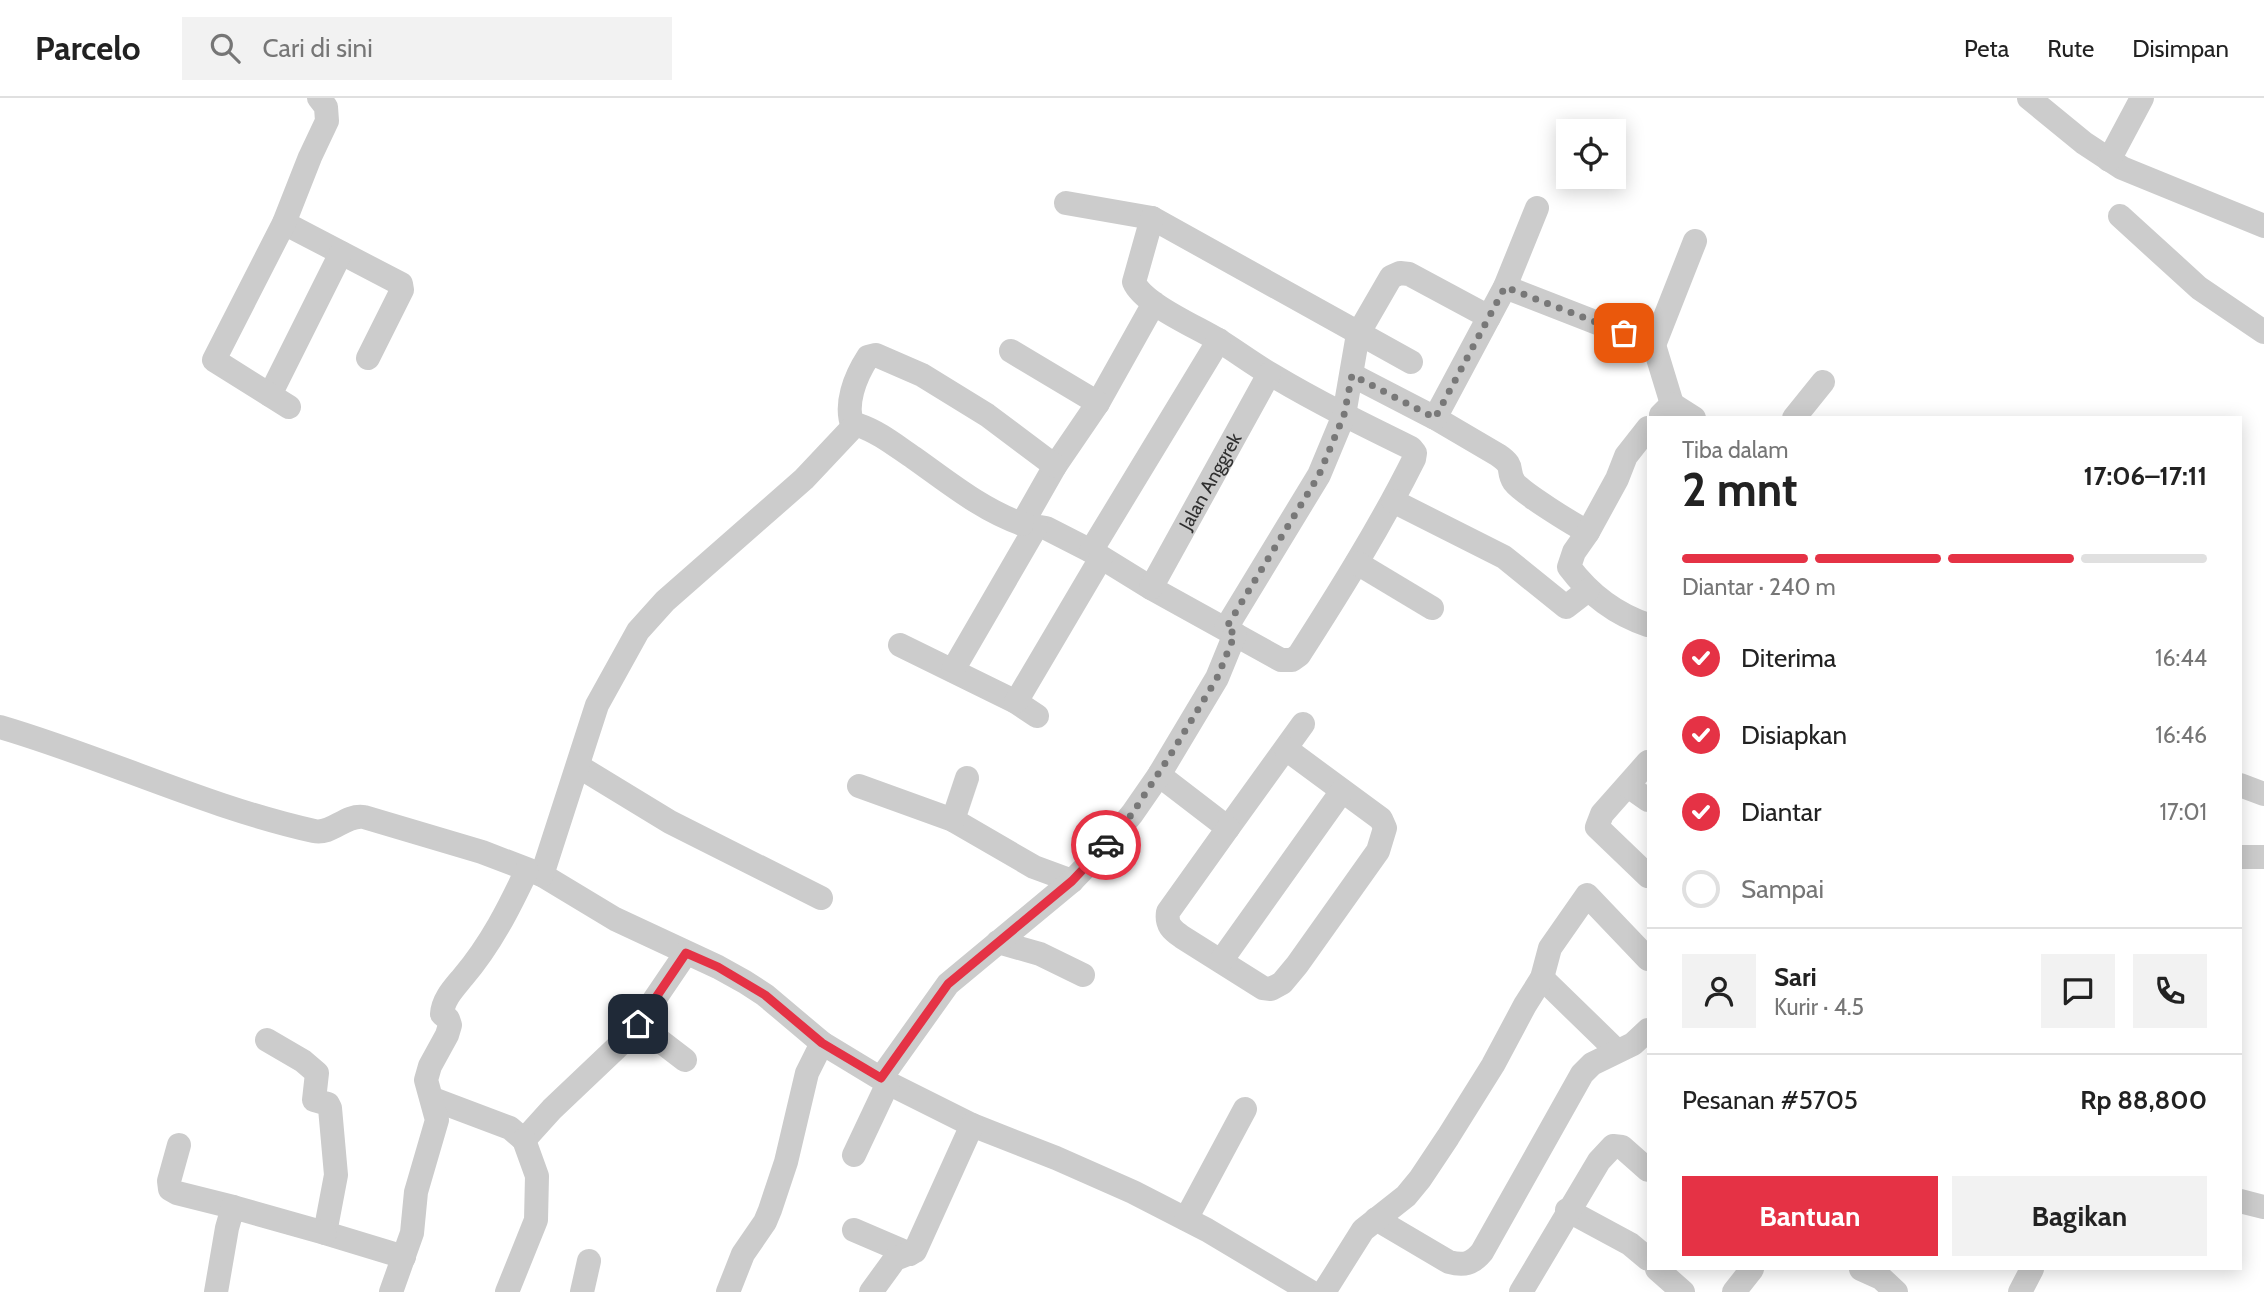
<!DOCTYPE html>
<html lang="id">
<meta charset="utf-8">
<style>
body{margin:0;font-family:Cabin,sans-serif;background:#f2f2f2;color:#222;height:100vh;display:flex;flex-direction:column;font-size:26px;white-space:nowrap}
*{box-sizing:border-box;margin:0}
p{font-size:23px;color:#767676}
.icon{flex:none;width:38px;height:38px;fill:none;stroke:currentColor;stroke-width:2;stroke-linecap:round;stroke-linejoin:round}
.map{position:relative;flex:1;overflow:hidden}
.drawer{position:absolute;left:1647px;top:318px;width:595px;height:854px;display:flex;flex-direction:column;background:#fff;border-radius:0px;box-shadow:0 4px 18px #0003}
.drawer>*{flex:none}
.tools{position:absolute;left:1556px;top:21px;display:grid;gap:14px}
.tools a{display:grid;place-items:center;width:70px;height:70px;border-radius:0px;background:#fff;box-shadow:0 4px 18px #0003;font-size:35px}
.pin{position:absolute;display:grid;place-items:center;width:60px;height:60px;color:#fff;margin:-30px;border-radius:14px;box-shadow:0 4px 10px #0006}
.courier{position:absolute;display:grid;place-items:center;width:70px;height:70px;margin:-35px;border:5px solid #e53245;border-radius:50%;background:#fff;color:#222;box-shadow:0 2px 9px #0007}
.headline em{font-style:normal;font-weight:700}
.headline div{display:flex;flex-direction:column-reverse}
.headline{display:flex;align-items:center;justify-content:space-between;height:119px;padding:0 35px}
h1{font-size:46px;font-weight:700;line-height:52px}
.bar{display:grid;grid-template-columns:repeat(4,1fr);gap:10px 7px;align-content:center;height:84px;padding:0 35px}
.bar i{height:9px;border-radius:5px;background:#e0e0e0}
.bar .selected{background:#e53245}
.bar p{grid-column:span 4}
.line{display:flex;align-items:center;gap:18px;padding:0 35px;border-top:2px solid #e0e0e0}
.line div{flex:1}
.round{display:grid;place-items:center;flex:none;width:74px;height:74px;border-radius:0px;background:#f2f2f2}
ol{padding:0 35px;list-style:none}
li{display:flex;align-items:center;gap:21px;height:77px}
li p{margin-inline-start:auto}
li .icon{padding:7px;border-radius:50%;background:#e53245;color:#fff;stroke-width:4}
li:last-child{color:#767676}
li i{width:38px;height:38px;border:4px solid #e0e0e0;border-radius:50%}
.primary-button{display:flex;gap:14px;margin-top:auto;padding:14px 35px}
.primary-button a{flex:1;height:80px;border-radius:0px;background:#e53245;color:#fff;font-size:28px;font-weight:700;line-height:80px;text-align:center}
.primary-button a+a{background:#f2f2f2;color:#222}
header{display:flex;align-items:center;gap:42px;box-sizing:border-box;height:98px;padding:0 35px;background:#fff;border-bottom:2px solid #e0e0e0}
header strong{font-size:33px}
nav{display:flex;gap:38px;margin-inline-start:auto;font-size:24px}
.search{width:490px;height:63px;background:#f2f2f2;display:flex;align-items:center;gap:18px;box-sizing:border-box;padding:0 24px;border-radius:0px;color:#767676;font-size:26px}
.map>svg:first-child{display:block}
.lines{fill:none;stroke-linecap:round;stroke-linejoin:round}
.minor{stroke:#ccc;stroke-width:24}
.done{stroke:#787878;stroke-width:7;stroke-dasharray:0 12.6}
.route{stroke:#e53245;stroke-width:9}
.labels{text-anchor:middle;stroke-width:7;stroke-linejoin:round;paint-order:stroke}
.street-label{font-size:19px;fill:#2f2f2f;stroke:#fff}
</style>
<header>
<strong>Parcelo</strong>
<div class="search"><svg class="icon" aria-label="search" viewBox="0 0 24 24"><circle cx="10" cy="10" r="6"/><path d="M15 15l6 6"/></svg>Cari di sini</div>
<nav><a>Peta</a><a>Rute</a><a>Disimpan</a></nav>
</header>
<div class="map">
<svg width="2264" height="1194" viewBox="0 0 2264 1194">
<rect width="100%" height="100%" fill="#fff"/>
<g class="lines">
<!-- minor -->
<g class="minor">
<path d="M 2029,0 L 2084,45 L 2122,70 L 2264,128"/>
<path d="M 2109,62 L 2142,0"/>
<path d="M 1066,105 L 1152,120 L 1411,264"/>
<path d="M 2120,118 L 2199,190 L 2264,234"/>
<path d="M 1152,120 L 1134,184 C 1143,206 1197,229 1218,242 C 1236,253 1253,266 1272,277 C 1317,304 1364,327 1411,350 L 1415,355 L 1414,361 C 1380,429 1340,493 1299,557 L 1292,562 L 1281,562 L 1151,490 L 1091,453 L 1046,430 L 1022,426 L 1055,368 L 1098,305 L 1154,205"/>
<path d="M 284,125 L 401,186 L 402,192 L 368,260"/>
<path d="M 1505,189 L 1654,247 L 1672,306"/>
<path d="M 1654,247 L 1695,143"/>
<path d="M 1011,253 L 1098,305"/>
<path d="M 1352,277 L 1435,320 L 1498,357 C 1516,369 1506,371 1514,384 C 1522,395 1574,427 1588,434"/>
<path d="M 270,297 L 341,155"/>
<path d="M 289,309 L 214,262 L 284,125 L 310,59 L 327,23 L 326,9 L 319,0"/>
<path d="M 1661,317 L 1672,306 L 1694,320"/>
<path d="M 1435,320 L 1505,189 L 1537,110"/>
<path d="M 1794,320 L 1823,284"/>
<path d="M 853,329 C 844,307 855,279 868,259 L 876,257 L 922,277 L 987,317 L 1055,368"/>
<path d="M 1648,330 L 1626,358 L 1617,381 L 1588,434 L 1574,454 L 1569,469 C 1590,497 1615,516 1648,527"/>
<path d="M 1393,403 L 1504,459 L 1566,509 L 1588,492"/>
<path d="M 1091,453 L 1219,242"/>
<path d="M 1357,465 L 1432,510"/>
<path id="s1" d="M 1151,490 L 1269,276"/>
<path d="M 1226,530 L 1319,377 L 1344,317 L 1358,236 L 1391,179 L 1400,175 L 1409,176 L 1489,219"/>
<path d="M 900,547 L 1016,604 L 1037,618"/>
<path d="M 953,572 L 1036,429"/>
<path d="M 1016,604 L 1101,460"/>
<path d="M 0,629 C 106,660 206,709 314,733 C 332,737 345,716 364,719 L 482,754 L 542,777 L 615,821 L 718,869 L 745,884 L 765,897 L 822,945 L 888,985 L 972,1027 L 1056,1060 L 1133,1094 L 1207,1132 L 1311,1194"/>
<path d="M 1648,664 L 1602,716 L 1597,729 L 1648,778"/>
<path d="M 578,668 L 670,724 L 821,800"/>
<path d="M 1159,677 L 1228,730 L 1303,626"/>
<path d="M 2240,687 L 2264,696"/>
<path d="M 859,688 L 953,722 L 1034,769 L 1072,783"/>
<path d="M 1628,688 L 1648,702"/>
<path d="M 953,722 L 967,680"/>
<path d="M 1228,730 L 1168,814 C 1166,827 1172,832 1182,839 L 1263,890 L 1271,891 L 1282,885 L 1297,867 L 1378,753 L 1385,730 L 1381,721 L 1286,651"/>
<path d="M 2240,759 L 2264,759"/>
<path d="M 542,777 L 597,607 L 638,533 L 665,503 L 804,381 L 853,329 L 858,327 C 879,334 896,348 914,360 C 948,384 982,412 1022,426"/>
<path d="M 998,844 L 1040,856 L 1083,877"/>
<path d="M 1221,863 L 1342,693"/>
<path d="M 1542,880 L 1617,953"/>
<path d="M 638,926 L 685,962"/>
<path d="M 267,942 L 303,963 L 317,975 L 314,1002 L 328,1006 L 330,1010 L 336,1077 L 325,1135 L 404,1159"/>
<path d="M 881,980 L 948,886 L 1072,783 L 1100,754 L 1132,716 L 1159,677 L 1217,580 L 1235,536"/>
<path d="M 433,1001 L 510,1030 L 524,1042 L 552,1011 L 631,936 L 686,855"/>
<path d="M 179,1047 L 169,1083 L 170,1091 L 177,1095 L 233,1109"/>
<path d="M 854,1057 L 888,985"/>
<path d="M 2240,1103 L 2264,1109"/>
<path d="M 1567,1112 L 1630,1146 L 1648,1161"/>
<path d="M 1186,1121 L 1245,1011"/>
<path d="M 1376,1121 L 1449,1164 C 1464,1168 1472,1166 1482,1154 L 1582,976 L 1592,966 L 1633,946 L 1648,932"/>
<path d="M 854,1132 L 910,1156"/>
<path d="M 1657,1171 L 1683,1194"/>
<path d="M 1861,1171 L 1881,1180 L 1896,1194"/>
<path d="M 216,1194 L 227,1130 L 233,1109 L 325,1135"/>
<path d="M 391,1194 L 412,1135 L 416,1094 L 437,1022 L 426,982 L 430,968 L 447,937 L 450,927 L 448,921 L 442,916 C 443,901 454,890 463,879 C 491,846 509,810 527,772"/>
<path d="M 507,1194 L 536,1122 L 537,1078 L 524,1042"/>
<path d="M 582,1194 L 589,1163"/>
<path d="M 728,1194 L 743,1156 L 765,1124 L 770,1112 L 786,1064 L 807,975 L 822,945"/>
<path d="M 871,1194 L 895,1161 L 915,1153 L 972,1027"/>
<path d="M 1324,1194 L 1363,1132 L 1406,1098 L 1420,1081 L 1448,1039 L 1493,967 L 1525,907 L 1542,880 L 1550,850 L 1587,797 L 1648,861"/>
<path d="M 1521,1194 L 1599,1063 L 1613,1048 L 1622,1049 L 1648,1072"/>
<path d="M 1734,1194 L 1752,1171"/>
<path d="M 2020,1194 L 2032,1171"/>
</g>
</g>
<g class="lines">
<!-- done -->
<path class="done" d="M 1106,747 L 1132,716 L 1171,656 L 1217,580 L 1235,536 L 1226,530 L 1319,377 L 1344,317 L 1352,277 L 1435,320 L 1505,189 L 1624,235"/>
<!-- route -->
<path class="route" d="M 638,926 L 686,855 L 718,869 L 765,897 L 822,945 L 881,980 L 948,886 L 1072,783 L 1106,747"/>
</g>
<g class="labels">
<!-- street labels -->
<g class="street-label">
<text dy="7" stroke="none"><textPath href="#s1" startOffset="122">Jalan Anggrek</textPath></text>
</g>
</g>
</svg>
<div class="tools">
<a><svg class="icon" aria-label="locate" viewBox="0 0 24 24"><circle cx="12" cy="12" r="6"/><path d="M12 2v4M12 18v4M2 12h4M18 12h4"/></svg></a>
</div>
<div class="pin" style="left:1624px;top:235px;background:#ea580c"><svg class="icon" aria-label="bag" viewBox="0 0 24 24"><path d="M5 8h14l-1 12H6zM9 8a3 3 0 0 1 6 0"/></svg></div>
<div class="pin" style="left:638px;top:926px;background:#1f2937"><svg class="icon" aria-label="home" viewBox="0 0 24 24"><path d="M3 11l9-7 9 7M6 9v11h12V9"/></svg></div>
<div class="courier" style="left:1106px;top:747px"><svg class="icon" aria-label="car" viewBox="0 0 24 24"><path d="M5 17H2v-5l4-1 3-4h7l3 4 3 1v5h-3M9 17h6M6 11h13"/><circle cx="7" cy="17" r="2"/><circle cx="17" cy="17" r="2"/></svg></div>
<section class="drawer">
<div class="headline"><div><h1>2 mnt</h1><p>Tiba dalam</p></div><em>17:06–17:11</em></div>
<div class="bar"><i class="selected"></i><i class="selected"></i><i class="selected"></i><i></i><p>Diantar · 240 m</p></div>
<ol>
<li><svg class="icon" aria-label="check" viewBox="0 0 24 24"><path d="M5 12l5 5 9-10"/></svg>Diterima<p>16:44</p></li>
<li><svg class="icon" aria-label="check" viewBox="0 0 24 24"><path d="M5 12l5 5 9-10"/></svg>Disiapkan<p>16:46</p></li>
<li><svg class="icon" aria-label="check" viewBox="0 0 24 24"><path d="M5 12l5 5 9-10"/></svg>Diantar<p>17:01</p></li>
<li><i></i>Sampai</li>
</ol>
<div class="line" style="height:126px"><a class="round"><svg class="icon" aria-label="person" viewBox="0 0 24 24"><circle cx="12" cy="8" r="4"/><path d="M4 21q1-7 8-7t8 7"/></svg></a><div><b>Sari</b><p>Kurir · 4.5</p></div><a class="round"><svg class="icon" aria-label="chat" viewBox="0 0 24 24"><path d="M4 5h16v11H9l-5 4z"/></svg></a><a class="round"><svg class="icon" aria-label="phone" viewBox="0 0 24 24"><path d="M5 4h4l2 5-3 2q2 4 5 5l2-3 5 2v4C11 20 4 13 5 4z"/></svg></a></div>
<div class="line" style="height:91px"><div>Pesanan #5705</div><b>Rp 88,800</b></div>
<div class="primary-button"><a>Bantuan</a><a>Bagikan</a></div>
</section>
</div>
